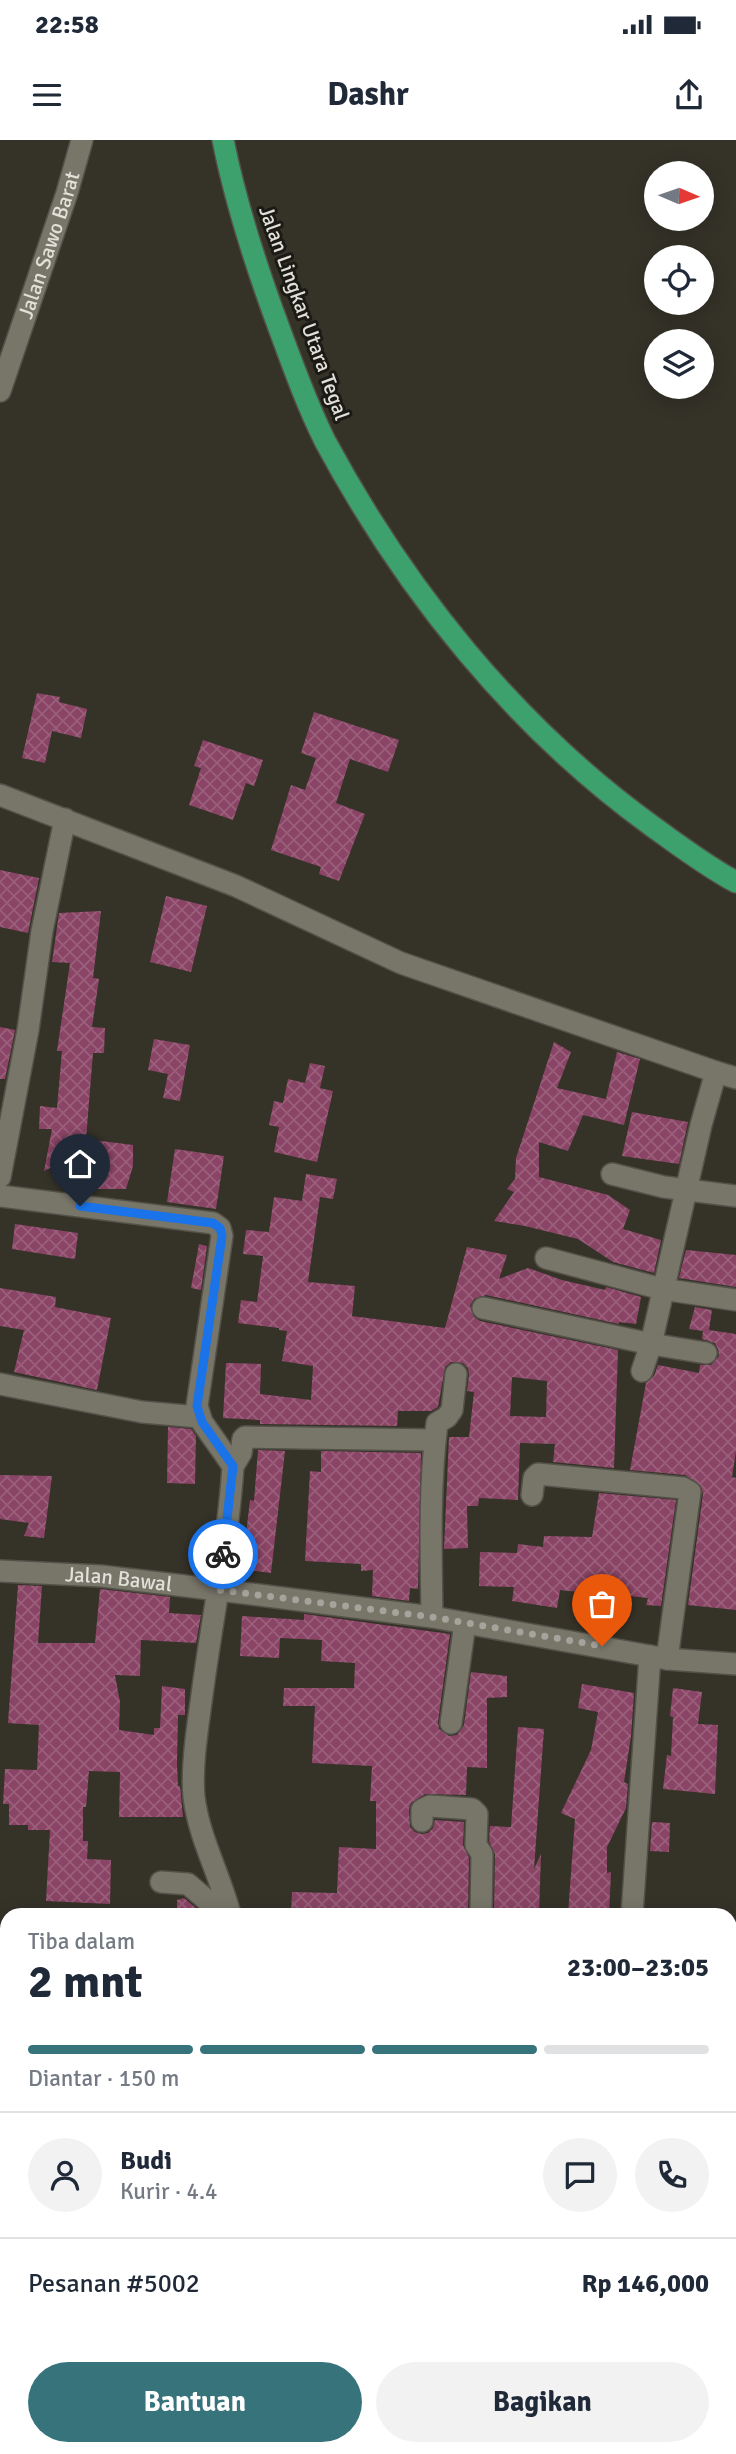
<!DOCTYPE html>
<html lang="id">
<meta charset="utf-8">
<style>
body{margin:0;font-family:Signika,sans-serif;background:#f2f2f3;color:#1f2937;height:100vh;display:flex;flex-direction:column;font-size:26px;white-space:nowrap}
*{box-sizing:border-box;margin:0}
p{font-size:23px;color:#747a83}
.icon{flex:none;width:38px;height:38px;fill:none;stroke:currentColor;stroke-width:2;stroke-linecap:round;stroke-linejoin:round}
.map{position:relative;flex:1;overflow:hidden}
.side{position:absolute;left:0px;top:1768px;width:737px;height:548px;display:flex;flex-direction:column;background:#fff;border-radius:21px 21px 0 0;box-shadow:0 4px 18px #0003}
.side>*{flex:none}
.needle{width:46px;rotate:92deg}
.fabs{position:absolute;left:644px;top:21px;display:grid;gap:14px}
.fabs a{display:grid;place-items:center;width:70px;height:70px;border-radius:50%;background:#fff;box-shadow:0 4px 18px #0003;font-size:35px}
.pin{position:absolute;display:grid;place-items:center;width:60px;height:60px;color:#fff;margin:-72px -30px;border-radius:50% 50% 50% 0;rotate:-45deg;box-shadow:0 0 7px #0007}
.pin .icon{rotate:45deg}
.courier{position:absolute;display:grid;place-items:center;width:70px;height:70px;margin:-35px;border:5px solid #1a73e8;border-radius:50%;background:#fff;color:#222;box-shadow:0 2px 9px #0007}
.headline em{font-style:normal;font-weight:800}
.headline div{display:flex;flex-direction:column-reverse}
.headline{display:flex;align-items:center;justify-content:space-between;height:119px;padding:0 28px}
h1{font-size:46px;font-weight:800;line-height:52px}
.bar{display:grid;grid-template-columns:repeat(4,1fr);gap:10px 7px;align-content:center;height:84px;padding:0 28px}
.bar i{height:9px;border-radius:5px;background:#e0e1e3}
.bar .on{background:#36737b}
.bar p{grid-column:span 4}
.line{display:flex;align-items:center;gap:18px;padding:0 28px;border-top:2px solid #e0e1e3}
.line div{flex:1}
.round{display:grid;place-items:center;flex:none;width:74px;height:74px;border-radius:37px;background:#f2f2f3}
.action{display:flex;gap:14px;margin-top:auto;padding:14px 28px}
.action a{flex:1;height:80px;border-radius:42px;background:#36737b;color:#fff;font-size:28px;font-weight:800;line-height:80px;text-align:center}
.action a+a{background:#f2f2f3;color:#1f2937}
.status{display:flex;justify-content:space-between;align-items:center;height:49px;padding:0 35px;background:#fff;direction:ltr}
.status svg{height:19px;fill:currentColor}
header{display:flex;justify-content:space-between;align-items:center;height:91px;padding:0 28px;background:#fff;font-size:32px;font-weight:800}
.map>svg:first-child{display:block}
.building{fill:url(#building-cross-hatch);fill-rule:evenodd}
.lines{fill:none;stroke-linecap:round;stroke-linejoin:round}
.minor-casing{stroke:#535148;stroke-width:24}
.highway-casing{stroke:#535148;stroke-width:24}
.minor{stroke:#787569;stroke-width:21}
.highway{stroke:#3ca16c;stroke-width:21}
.done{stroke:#a5a39b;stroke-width:7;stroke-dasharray:0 12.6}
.route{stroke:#1a73e8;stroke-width:9}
.labels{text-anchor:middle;stroke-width:6;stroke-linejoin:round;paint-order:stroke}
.street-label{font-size:21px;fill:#e1e0d9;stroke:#1b1a15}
</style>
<div class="status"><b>22:58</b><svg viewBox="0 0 49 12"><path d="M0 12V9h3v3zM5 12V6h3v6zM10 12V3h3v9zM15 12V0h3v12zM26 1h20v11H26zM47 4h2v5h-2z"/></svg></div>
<header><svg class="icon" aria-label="menu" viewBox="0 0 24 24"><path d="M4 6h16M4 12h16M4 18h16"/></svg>Dashr<svg class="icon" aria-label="share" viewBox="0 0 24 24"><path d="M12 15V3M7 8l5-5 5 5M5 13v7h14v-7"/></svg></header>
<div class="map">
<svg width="736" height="2314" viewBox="0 0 736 2314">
<defs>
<pattern id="building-cross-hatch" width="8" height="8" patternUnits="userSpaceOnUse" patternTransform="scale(1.75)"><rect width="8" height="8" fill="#8a4465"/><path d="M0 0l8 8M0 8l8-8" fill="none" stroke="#9a5f7a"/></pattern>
</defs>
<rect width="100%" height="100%" fill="#353228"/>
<!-- building -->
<g class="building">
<path d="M 37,553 L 60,557 L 59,562 L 87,569 L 81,598 L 52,591 L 45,623 L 22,618 Z"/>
<path d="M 314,572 L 399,600 L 388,632 L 350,619 L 336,663 L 365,674 L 339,741 L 319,734 L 321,727 L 271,710 L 291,645 L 305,650 L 316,618 L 301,613 Z"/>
<path d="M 203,600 L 263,620 L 254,646 L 246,643 L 233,680 L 189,665 L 201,628 L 194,626 Z"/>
<path d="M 0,730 L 39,738 L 28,793 L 0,787 Z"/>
<path d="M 166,756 L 207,766 L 191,832 L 150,822 Z"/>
<path d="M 101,771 L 93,838 L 99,839 L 92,887 L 105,888 L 104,913 L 93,913 L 86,999 L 133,1005 L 133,1026 L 126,1049 L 94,1049 L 66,1020 L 44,1031 L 52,989 L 39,989 L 40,966 L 57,968 L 62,911 L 57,911 L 70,823 L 52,822 L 59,773 Z"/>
<path d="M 0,887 L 15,890 L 5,939 L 0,939 Z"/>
<path d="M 154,899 L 190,905 L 180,961 L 163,958 L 168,934 L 148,930 Z"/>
<path d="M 554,902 L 571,912 L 557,948 L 606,959 L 617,912 L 640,919 L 624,985 L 583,975 L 568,1011 L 539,1002 L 539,1037 L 608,1055 L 630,1070 L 623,1089 L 661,1100 L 654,1133 L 613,1122 L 578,1099 L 525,1086 L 494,1081 L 514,1052 L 507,1049 L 515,1039 L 516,1018 Z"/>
<path d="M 310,923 L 325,926 L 320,948 L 333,951 L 317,1022 L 274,1012 L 279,987 L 269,985 L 274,961 L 283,963 L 288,939 L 305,943 Z"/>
<path d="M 632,972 L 688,982 L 679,1024 L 622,1016 Z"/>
<path d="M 175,1009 L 224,1016 L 216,1069 L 167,1062 Z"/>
<path d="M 306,1034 L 337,1039 L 333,1059 L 320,1057 L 308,1142 L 355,1146 L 352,1176 L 445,1188 L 467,1107 L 507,1115 L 499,1139 L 528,1128 L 562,1140 L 605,1150 L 606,1147 L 641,1157 L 636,1184 L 619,1182 L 619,1184 L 486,1155 L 474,1159 L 470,1166 L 474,1177 L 480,1181 L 618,1210 L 614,1328 L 553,1322 L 555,1304 L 520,1303 L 518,1360 L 479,1358 L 478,1366 L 467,1366 L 468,1408 L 444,1409 L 449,1297 L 469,1297 L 474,1252 L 467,1251 L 469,1235 L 468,1228 L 463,1223 L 451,1222 L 445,1227 L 438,1267 L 431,1271 L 398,1271 L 397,1286 L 260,1284 L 260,1280 L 223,1278 L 226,1223 L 261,1224 L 260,1254 L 311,1260 L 313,1226 L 282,1221 L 287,1191 L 279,1190 L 279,1188 L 238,1183 L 241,1160 L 257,1162 L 263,1116 L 243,1114 L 246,1090 L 269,1092 L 274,1057 L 302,1061 ZM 512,1237 L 547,1241 L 546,1277 L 510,1276 Z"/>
<path d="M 15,1084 L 78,1093 L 75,1119 L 12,1109 Z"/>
<path d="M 199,1104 L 207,1106 L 201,1150 L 191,1148 Z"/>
<path d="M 686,1110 L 736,1115 L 736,1147 L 679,1138 Z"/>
<path d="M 0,1148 L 56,1157 L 55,1167 L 111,1178 L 97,1250 L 14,1232 L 24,1190 L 0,1186 Z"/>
<path d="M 695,1167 L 712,1170 L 709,1190 L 736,1194 L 736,1311 L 732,1337 L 736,1338 L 736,1470 L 688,1465 L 703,1354 L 701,1346 L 685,1335 L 630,1330 L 646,1243 L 654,1236 L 658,1225 L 699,1233 L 700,1225 L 711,1225 L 719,1216 L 718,1209 L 715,1203 L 702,1199 L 703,1191 L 689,1189 Z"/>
<path d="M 168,1287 L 191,1289 L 196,1296 L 195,1344 L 167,1343 Z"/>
<path d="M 258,1310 L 285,1311 L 271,1433 L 242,1429 L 250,1360 L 254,1361 Z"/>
<path d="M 321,1311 L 421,1313 L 418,1449 L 410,1448 L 409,1461 L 372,1456 L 373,1430 L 361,1431 L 361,1424 L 305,1421 L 310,1331 L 321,1332 Z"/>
<path d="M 0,1335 L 52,1336 L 44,1398 L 24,1396 L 29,1383 L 0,1379 Z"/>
<path d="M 599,1353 L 676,1360 L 661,1466 L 646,1465 L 648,1458 L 630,1456 L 630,1453 L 580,1444 L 579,1452 L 560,1450 L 557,1468 L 512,1461 L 514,1447 L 479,1446 L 480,1412 L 517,1413 L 518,1404 L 543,1407 L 544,1396 L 592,1397 Z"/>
<path d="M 18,1445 L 42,1446 L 38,1503 L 95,1503 L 100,1449 L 170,1457 L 169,1473 L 201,1475 L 196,1503 L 141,1500 L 140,1536 L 115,1535 L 120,1562 L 119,1590 L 154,1595 L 154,1588 L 160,1588 L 162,1546 L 185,1549 L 185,1575 L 178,1575 L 177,1624 L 178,1646 L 180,1646 L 183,1677 L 119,1677 L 120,1632 L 89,1631 L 86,1667 L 83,1667 L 83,1701 L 88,1701 L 87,1719 L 111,1720 L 110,1764 L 46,1761 L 50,1690 L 28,1690 L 28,1685 L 9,1685 L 9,1664 L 3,1664 L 5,1629 L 37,1630 L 39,1585 L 8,1583 Z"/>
<path d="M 304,1474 L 450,1494 L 438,1582 L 439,1589 L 449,1596 L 457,1595 L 464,1585 L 471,1532 L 507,1536 L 507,1557 L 487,1558 L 487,1628 L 467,1627 L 466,1655 L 425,1654 L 411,1663 L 409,1669 L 410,1687 L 415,1692 L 421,1694 L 428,1693 L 433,1688 L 435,1680 L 464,1682 L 463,1705 L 469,1718 L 468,1774 L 291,1774 L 292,1752 L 337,1753 L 339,1707 L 376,1709 L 376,1661 L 370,1661 L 372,1626 L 312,1623 L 315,1566 L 283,1566 L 284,1548 L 354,1548 L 355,1523 L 321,1521 L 322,1500 L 280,1498 L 279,1518 L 240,1516 L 242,1476 L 304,1480 Z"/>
<path d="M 582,1544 L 634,1553 L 631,1596 L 624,1642 L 628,1644 L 626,1668 L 607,1707 L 607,1733 L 611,1732 L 609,1774 L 568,1774 L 575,1679 L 561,1673 L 591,1610 L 598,1572 L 578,1568 Z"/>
<path d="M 673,1548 L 702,1552 L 698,1584 L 718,1585 L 715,1654 L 663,1649 L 667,1615 L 671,1616 L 673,1577 L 670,1576 Z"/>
<path d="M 518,1587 L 544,1589 L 534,1729 L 541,1714 L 539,1774 L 494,1774 L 495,1714 L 489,1701 L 490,1686 L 511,1687 Z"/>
<path d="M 652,1682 L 670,1683 L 669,1712 L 650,1711 Z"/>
<path d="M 184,1758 L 203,1774 L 177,1774 L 177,1760 Z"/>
</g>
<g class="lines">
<!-- minor casing -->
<g class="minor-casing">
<g id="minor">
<path id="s1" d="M 0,251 L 67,53 L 82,0"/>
<path d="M 0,655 L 236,746 L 401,823 L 716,932 L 701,985 L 651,1204 L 642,1231"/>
<path d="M 716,932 L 736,938"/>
<path d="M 612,1034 L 664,1047 L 736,1056"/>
<path d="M 0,1037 L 28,890 L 42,791 L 65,679"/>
<path d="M 0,1056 L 213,1083 L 220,1088 L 222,1096 L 197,1266 L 202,1282 L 233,1326 C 228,1403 212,1479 202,1555 C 198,1585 191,1627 194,1657 C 199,1698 220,1735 230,1774"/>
<path d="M 546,1118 L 662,1149 L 736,1160"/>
<path d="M 483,1168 L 651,1204 L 706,1213"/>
<path d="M 0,1244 L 142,1272 L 199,1277"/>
<path d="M 233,1326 L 241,1313 L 243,1299 L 245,1297 L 435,1300"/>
<path d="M 532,1355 L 534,1338 L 538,1334 L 683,1348 L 690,1352 L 667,1519"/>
<path id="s2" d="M 0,1431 L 101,1436 L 219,1450 L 432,1477 L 667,1519 L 736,1524"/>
<path d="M 432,1477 C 431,1412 429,1348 437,1283 L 447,1277 L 452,1270 L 456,1234"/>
<path d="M 451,1583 L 465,1483"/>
<path d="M 422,1681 L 422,1670 L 430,1666 L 472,1669 L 477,1674 L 476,1705 L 482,1714 L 481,1774"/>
<path d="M 161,1742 L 188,1744 L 223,1774"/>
<path d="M 632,1774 L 650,1516"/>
<path d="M 730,2194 L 736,2194"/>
<path d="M 0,2307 L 7,2305"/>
<path d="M 65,2308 L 66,2314"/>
<path d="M 272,2314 L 273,2308"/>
<path d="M 537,2314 L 537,2308"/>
<path d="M 701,2314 L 701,2308"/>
</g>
</g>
<!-- highway casing -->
<g class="highway-casing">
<path id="highway" d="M 223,0 C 236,65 256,126 279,188 C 293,226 307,265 325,301 C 405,450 514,586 652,686 C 680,706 706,726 736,742"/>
</g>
<!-- minor -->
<use href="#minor" class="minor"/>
<!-- highway -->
<use href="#highway" class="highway"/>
</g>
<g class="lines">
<!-- done -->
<path class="done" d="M 223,1414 L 219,1450 L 432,1477 L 602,1506"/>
<!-- route -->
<path class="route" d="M 80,1066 L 213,1083 L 220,1088 L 222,1096 L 197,1266 L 202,1282 L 233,1326 L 223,1414"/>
</g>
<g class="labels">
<!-- street labels -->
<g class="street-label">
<text dy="7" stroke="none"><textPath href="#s1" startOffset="154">Jalan Sawo Barat</textPath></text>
<text transform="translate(304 173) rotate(70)" y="7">Jalan Lingkar Utara Tegal</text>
<text dy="7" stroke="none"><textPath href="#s2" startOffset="119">Jalan Bawal</textPath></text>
</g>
</g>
</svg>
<div class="fabs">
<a><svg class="needle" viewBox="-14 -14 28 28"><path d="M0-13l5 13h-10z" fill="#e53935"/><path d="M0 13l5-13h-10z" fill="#747a83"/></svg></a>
<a><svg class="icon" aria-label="locate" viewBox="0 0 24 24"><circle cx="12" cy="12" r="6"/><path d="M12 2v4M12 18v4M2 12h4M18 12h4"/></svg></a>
<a><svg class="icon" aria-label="layers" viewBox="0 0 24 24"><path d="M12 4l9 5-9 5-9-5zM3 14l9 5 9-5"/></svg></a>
</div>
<div class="pin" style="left:602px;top:1506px;background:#ea580c"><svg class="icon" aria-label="bag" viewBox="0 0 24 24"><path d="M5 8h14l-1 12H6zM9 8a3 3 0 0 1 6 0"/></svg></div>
<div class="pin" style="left:80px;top:1066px;background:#1f2937"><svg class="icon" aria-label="home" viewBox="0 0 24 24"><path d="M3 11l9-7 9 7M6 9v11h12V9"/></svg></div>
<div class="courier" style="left:223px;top:1414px"><svg class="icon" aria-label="bike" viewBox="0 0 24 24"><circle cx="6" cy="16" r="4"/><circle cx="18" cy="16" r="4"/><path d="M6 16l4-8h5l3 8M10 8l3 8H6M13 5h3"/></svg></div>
<section class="side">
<div class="headline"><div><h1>2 mnt</h1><p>Tiba dalam</p></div><em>23:00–23:05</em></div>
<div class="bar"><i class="on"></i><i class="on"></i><i class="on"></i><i></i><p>Diantar · 150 m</p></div>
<div class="line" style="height:126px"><a class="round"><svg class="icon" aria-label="person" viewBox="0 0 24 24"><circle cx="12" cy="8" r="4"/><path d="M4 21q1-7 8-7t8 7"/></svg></a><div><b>Budi</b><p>Kurir · 4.4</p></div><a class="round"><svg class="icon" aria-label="chat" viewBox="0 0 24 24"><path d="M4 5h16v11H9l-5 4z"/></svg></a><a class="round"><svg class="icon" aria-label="phone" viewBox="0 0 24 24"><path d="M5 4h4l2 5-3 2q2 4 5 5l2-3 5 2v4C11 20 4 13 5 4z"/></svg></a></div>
<div class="line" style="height:91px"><div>Pesanan #5002</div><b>Rp 146,000</b></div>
<div class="action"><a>Bantuan</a><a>Bagikan</a></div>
</section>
</div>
